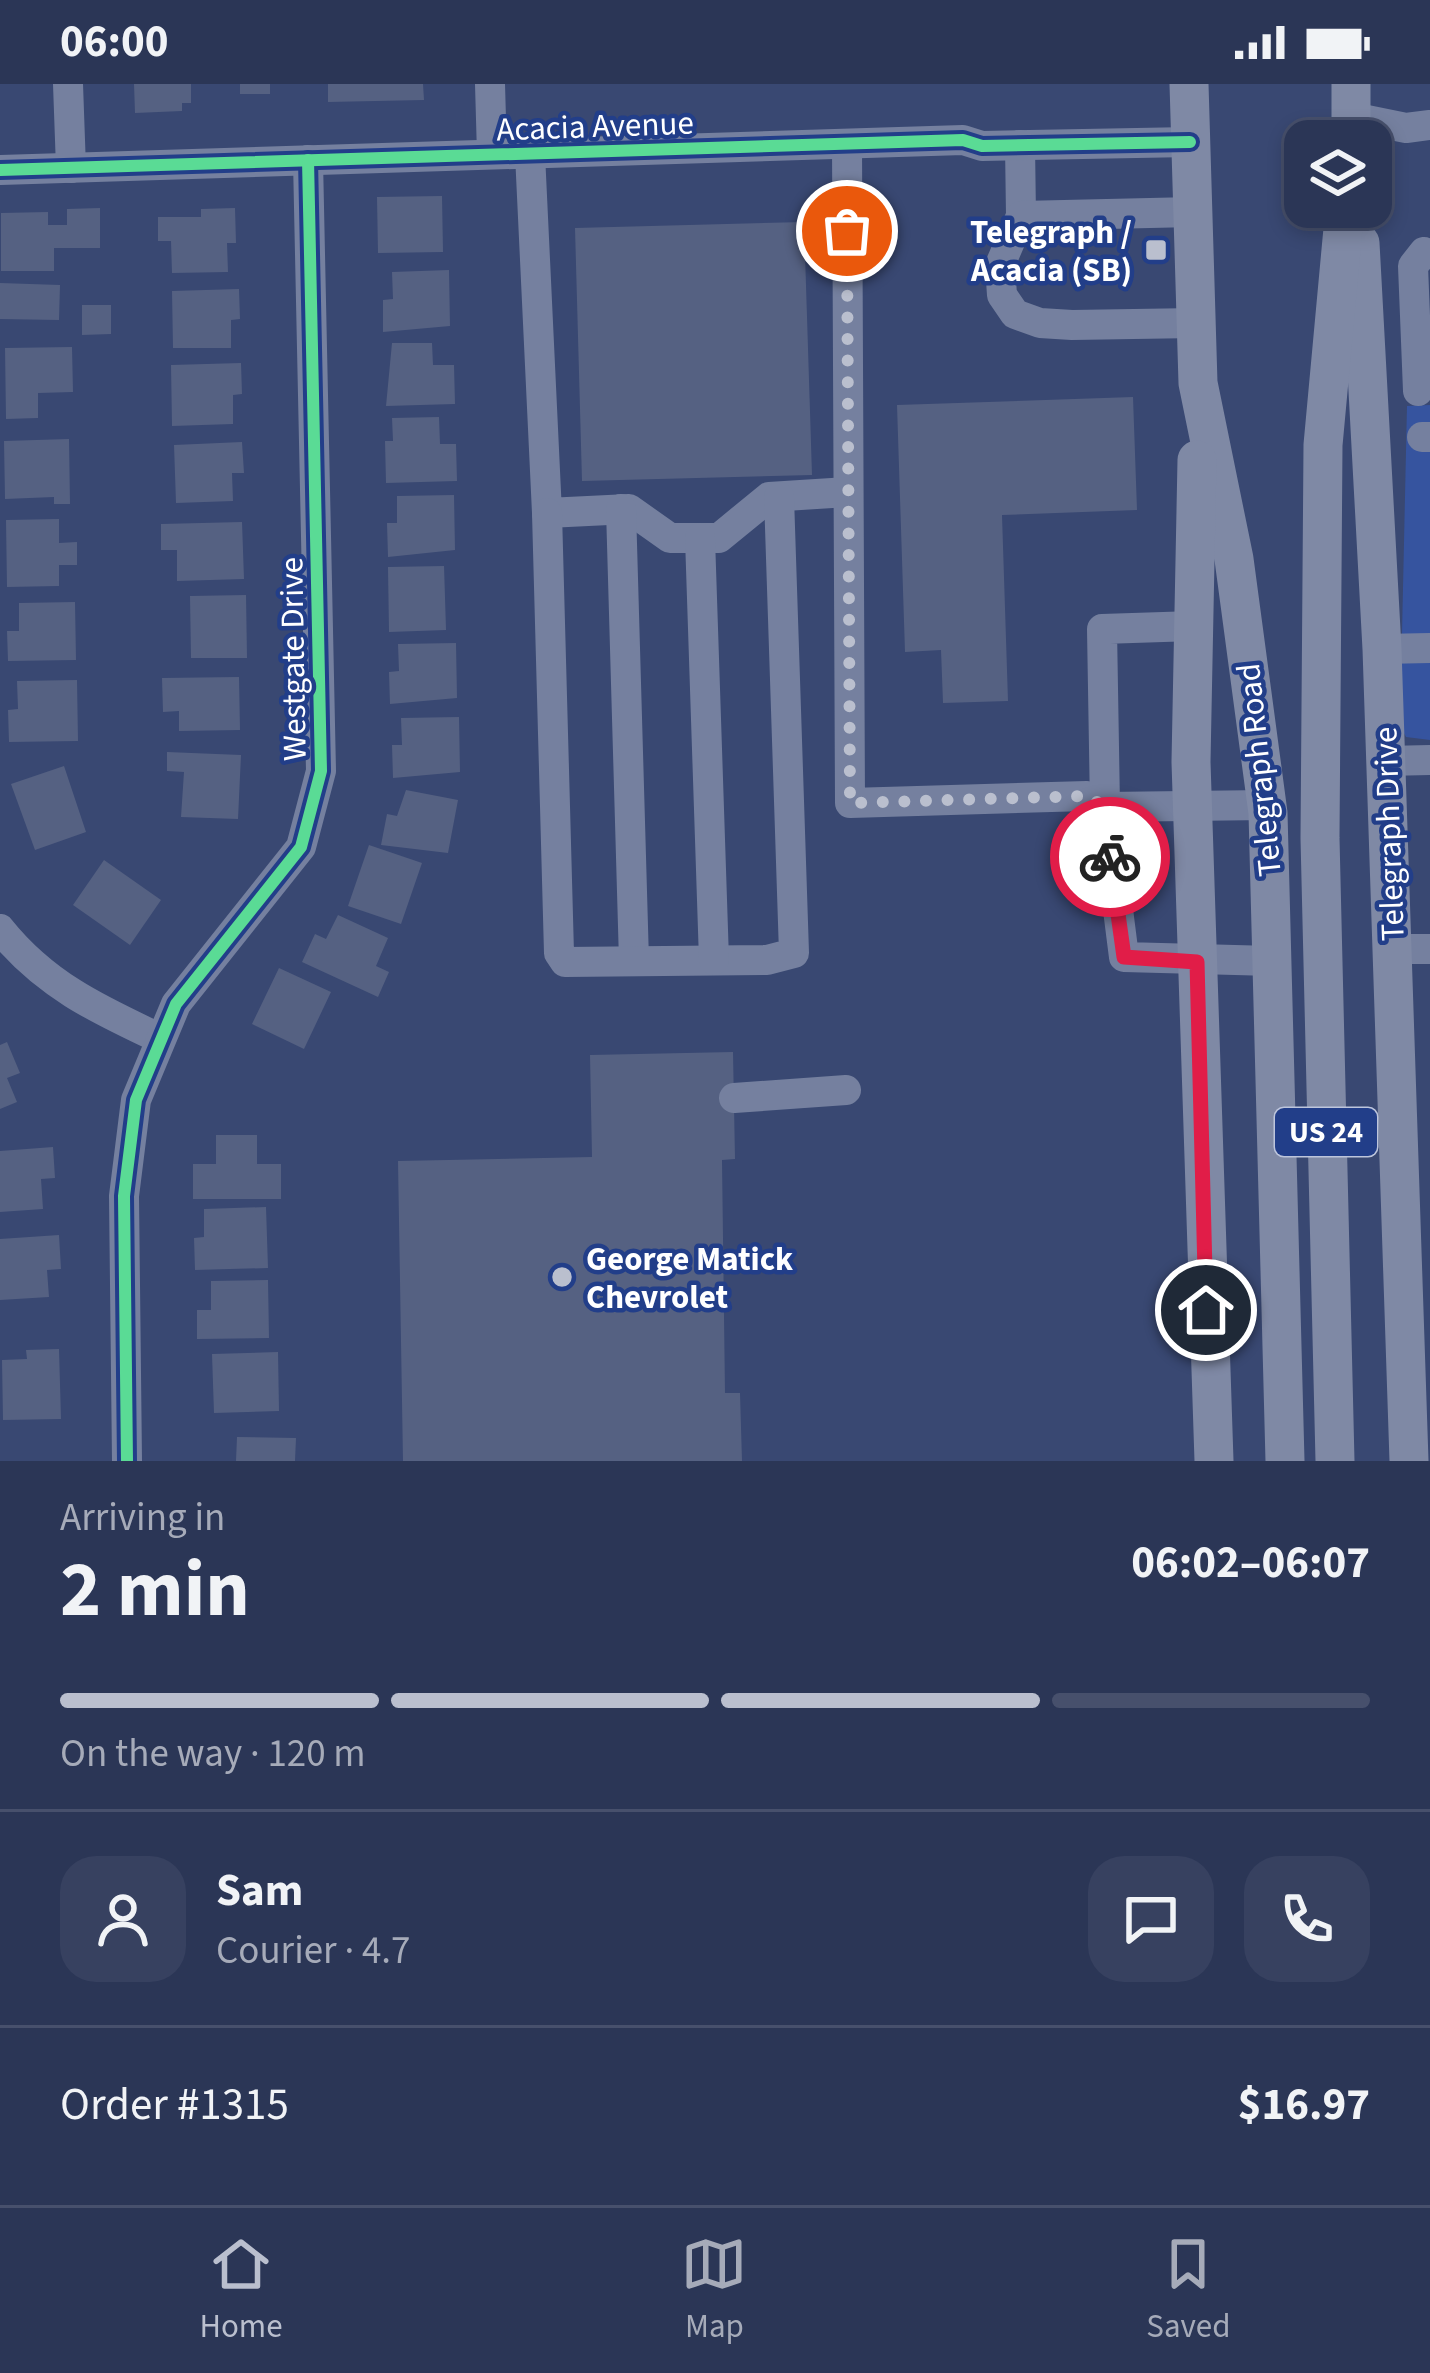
<!DOCTYPE html>
<meta charset="utf-8">
<style>
body{margin:0;font-family:"Source Sans 3",sans-serif;background:#374160;color:#f1f3f6;height:100vh;display:flex;flex-direction:column;font-size:45px;white-space:nowrap}
*{box-sizing:border-box;margin:0}
p{font-size:39px;color:#a6abb9}
.icon{flex:none;width:66px;height:66px;fill:none;stroke:currentColor;stroke-width:2;stroke-linecap:round;stroke-linejoin:round}
.map{position:relative;height:1377px;overflow:hidden}
.side{display:flex;flex-direction:column;background:#2b3656;flex:1}
.side>*{flex:none}
.buttons{position:absolute;left:1284px;top:36px;display:grid;gap:24px}
.buttons a{display:grid;place-items:center;width:108px;height:108px;border-radius:24px;background:#2b3656;box-shadow:0 6px 18px #0003,0 0 0 3px #47506c;font-size:60px}
.pin{position:absolute;display:grid;place-items:center;width:102px;height:102px;color:#fff;margin:-51px;border:6px solid #fff;border-radius:50%;box-shadow:0 3px 12px #0007}
.courier{position:absolute;display:grid;place-items:center;width:120px;height:120px;margin:-60px;border:9px solid #e11d48;border-radius:50%;background:#fff;color:#222;box-shadow:0 3px 15px #0007}
.headline em{font-style:normal;font-weight:700}
.headline div{display:flex;flex-direction:column-reverse}
.headline{display:flex;align-items:center;justify-content:space-between;height:204px;padding:0 60px}
h1{font-size:78px;font-weight:700;line-height:90px}
.bar{display:grid;grid-template-columns:repeat(4,1fr);gap:18px 12px;align-content:center;height:144px;padding:0 60px}
.bar i{height:15px;border-radius:9px;background:#47506c}
.bar .active{background:#babfce}
.bar p{grid-column:span 4}
.line{display:flex;align-items:center;gap:30px;padding:0 60px;border-top:3px solid #47506c}
.line div{flex:1}
.round{display:grid;place-items:center;flex:none;width:126px;height:126px;border-radius:36px;background:#374160}
.status{display:flex;justify-content:space-between;align-items:center;height:84px;padding:0 60px;background:#2b3656;direction:ltr}
.status svg{height:33px;fill:currentColor}
.dock{display:flex;justify-content:space-around;align-items:center;height:168px;border-top:3px solid #47506c;background:#2b3656;font-size:33px;color:#a6abb9}
.dock a{display:grid;justify-items:center;gap:6px}
.dock .active{color:#babfce}
.map>svg:first-child{display:block}
.green{fill:#36549f}
.building{fill:#556182}
.lines{fill:none;stroke-linecap:round;stroke-linejoin:round}
.minor{stroke:#75809f;stroke-width:30}
.major{stroke:#7f89a5;stroke-width:39}
.cycleway-casing{stroke:#223e89;stroke-width:20}
.cycleway{stroke:#5adb95;stroke-width:12}
.done{stroke:#babfce;stroke-width:12;stroke-dasharray:0 21.6}
.route{stroke:#e11d48;stroke-width:15}
.poi-dot{fill:#babfce;stroke:#223e89;stroke-width:4.5}
.labels{text-anchor:middle;stroke-width:9;stroke-linejoin:round;paint-order:stroke}
.shield{fill:#223e89;stroke:#bdc5dc;stroke-width:3}
.shield-label{font-size:30px;font-weight:bold;fill:#fff}
.street-label{font-size:33px;fill:#fff;stroke:#223e89}
.poi-label{font-size:33px;font-weight:bold;fill:#fff;stroke:#223e89;text-anchor:end}
</style>
<div class="status"><b>06:00</b><svg viewBox="0 0 49 12"><path d="M0 12V9h3v3zM5 12V6h3v6zM10 12V3h3v9zM15 12V0h3v12zM26 1h20v11H26zM47 4h2v5h-2z"/></svg></div>
<div class="map">
<svg width="1430" height="1377" viewBox="0 0 1430 1377">
<rect width="100%" height="100%" fill="#394872"/>
<!-- green -->
<path class="green" d="M 1430,321 L 1430,656 L 1406,653 L 1400,641 L 1407,322 Z"/>
<!-- building -->
<g class="building">
<path d="M 134,0 L 191,0 L 191,19 L 182,19 L 182,27 L 135,29 Z"/>
<rect x="240" y="0" width="30" height="10"/>
<path d="M 328,0 L 423,0 L 424,16 L 328,18 Z"/>
<path d="M 442,112 L 443,168 L 378,169 L 377,113 Z"/>
<path d="M 100,124 L 100,164 L 54,164 L 54,187 L 1,187 L 1,129 L 48,128 L 48,141 L 67,141 L 67,125 Z"/>
<path d="M 235,124 L 236,159 L 227,159 L 228,188 L 172,189 L 171,157 L 158,157 L 158,133 L 201,133 L 201,125 Z"/>
<path d="M 804,138 L 812,391 L 582,397 L 575,144 Z"/>
<path d="M 449,186 L 450,242 L 383,248 L 383,216 L 393,215 L 392,188 Z"/>
<path d="M 0,199 L 60,201 L 59,236 L 0,235 Z"/>
<path d="M 239,205 L 240,235 L 231,236 L 231,264 L 173,264 L 172,207 Z"/>
<path d="M 82,221 L 111,221 L 111,250 L 82,251 Z"/>
<path d="M 392,259 L 432,259 L 433,281 L 454,281 L 455,320 L 386,322 Z"/>
<path d="M 72,263 L 73,308 L 38,309 L 38,334 L 6,335 L 5,264 Z"/>
<path d="M 241,279 L 242,310 L 233,311 L 233,340 L 172,342 L 171,281 Z"/>
<path d="M 1133,313 L 1137,426 L 1002,431 L 1008,617 L 943,619 L 941,566 L 905,568 L 897,321 Z"/>
<path d="M 439,333 L 440,360 L 456,360 L 457,397 L 386,399 L 385,357 L 393,357 L 392,334 Z"/>
<path d="M 69,355 L 70,420 L 54,420 L 54,413 L 5,415 L 4,357 Z"/>
<path d="M 242,358 L 244,389 L 232,389 L 233,417 L 176,419 L 174,361 Z"/>
<path d="M 454,411 L 455,466 L 388,473 L 387,439 L 397,439 L 397,412 Z"/>
<path d="M 59,435 L 59,459 L 77,458 L 77,481 L 59,481 L 59,502 L 7,503 L 6,436 Z"/>
<path d="M 242,438 L 244,495 L 177,497 L 177,466 L 161,466 L 161,440 Z"/>
<path d="M 444,482 L 446,546 L 389,548 L 388,483 Z"/>
<path d="M 246,511 L 247,574 L 191,574 L 190,512 Z"/>
<path d="M 75,518 L 76,576 L 8,577 L 7,547 L 19,547 L 19,519 Z"/>
<path d="M 456,559 L 457,614 L 390,620 L 389,588 L 399,587 L 398,560 Z"/>
<path d="M 239,593 L 240,646 L 179,647 L 179,627 L 163,628 L 162,594 Z"/>
<path d="M 77,596 L 78,657 L 9,658 L 8,626 L 18,625 L 17,597 Z"/>
<path d="M 459,633 L 460,688 L 393,694 L 392,661 L 402,661 L 401,634 Z"/>
<path d="M 167,668 L 241,671 L 238,735 L 181,733 L 184,688 L 167,687 Z"/>
<path d="M 64,682 L 86,748 L 35,766 L 11,700 Z"/>
<path d="M 406,706 L 458,716 L 448,769 L 381,761 L 387,730 L 397,732 Z"/>
<path d="M 369,761 L 422,779 L 401,840 L 348,822 Z"/>
<path d="M 104,776 L 161,816 L 130,861 L 73,821 Z"/>
<path d="M 338,831 L 388,854 L 376,882 L 389,888 L 378,913 L 302,878 L 315,850 L 326,855 Z"/>
<path d="M 279,884 L 331,908 L 304,965 L 252,940 Z"/>
<path d="M 7,958 L 20,989 L 7,994 L 17,1018 L 0,1025 L 0,961 Z"/>
<path d="M 733,968 L 735,1075 L 722,1076 L 725,1309 L 740,1309 L 742,1377 L 403,1377 L 398,1077 L 592,1073 L 590,971 Z"/>
<path d="M 216,1051 L 257,1051 L 257,1080 L 281,1080 L 281,1115 L 193,1115 L 193,1080 L 216,1080 Z"/>
<path d="M 53,1063 L 55,1094 L 41,1095 L 43,1125 L 0,1128 L 0,1067 Z"/>
<path d="M 266,1123 L 268,1184 L 195,1186 L 194,1154 L 204,1153 L 204,1125 Z"/>
<path d="M 59,1151 L 61,1185 L 47,1186 L 49,1213 L 0,1216 L 0,1155 Z"/>
<path d="M 268,1196 L 269,1254 L 197,1255 L 197,1226 L 211,1226 L 211,1197 Z"/>
<path d="M 59,1265 L 61,1335 L 3,1336 L 2,1276 L 27,1275 L 26,1266 Z"/>
<path d="M 278,1268 L 279,1327 L 214,1329 L 212,1270 Z"/>
<path d="M 237,1353 L 296,1354 L 295,1377 L 236,1377 Z"/>
</g>
<g class="lines">
<!-- minor -->
<g class="minor">
<path d="M 68,0 L 71,84"/>
<path d="M 490,0 L 492,70"/>
<path d="M 1352,33 L 1406,44 L 1430,41"/>
<path d="M 847,60 L 850,719 L 1087,712 L 1105,723 L 1267,721"/>
<path d="M 1020,61 L 1021,132 L 1000,181 L 1002,211 L 1015,230 L 1040,239 L 1072,241 L 1196,239"/>
<path d="M 530,70 L 547,429 L 629,425 L 670,454 L 719,454 L 769,413 L 848,408"/>
<path d="M 0,86 L 963,56 L 982,62 L 1190,58"/>
<path d="M 1021,132 L 1193,128"/>
<path d="M 1418,307 L 1413,182 L 1424,168"/>
<path d="M 1422,353 L 1430,353"/>
<path d="M 621,425 L 634,877"/>
<path d="M 547,429 L 559,869 L 565,878 L 767,876 L 794,869 L 779,413"/>
<path d="M 700,454 L 714,876"/>
<path d="M 1194,542 L 1102,545 L 1105,723 L 1124,873 L 1272,877"/>
<path d="M 1382,565 L 1430,564"/>
<path d="M 1386,677 L 1430,676"/>
<path d="M 0,845 C 44,900 97,925 159,954"/>
<path d="M 1392,865 L 1430,865"/>
<path d="M 734,1014 L 846,1006"/>
<path d="M 127,1377 L 124,1112 L 136,1016 L 176,920 L 301,763 L 321,687 L 308,76"/>
</g>
<!-- major -->
<g class="major">
<path d="M 1189,0 L 1198,299 L 1234,475 L 1268,729 L 1285,1377"/>
<path d="M 1351,0 L 1351,57"/>
<path d="M 1360,159 L 1382,565 L 1409,1377"/>
<path d="M 1197,376 L 1191,678 L 1214,1377"/>
<path d="M 1335,1377 L 1320,754 L 1323,361 L 1345,123"/>
</g>
<!-- cycleway casing -->
<g class="cycleway-casing">
<g id="cycleway">
<path d="M 0,86 L 963,56 L 982,62 L 1190,58"/>
<path d="M 127,1377 L 124,1112 L 136,1016 L 176,920 L 301,763 L 321,687 L 308,76"/>
</g>
</g>
<!-- cycleway -->
<use href="#cycleway" class="cycleway"/>
</g>
<g class="lines">
<!-- done -->
<path class="done" d="M 847,147 L 850,719 L 1087,712 L 1105,723 L 1110,773"/>
<!-- route -->
<path class="route" d="M 1110,773 L 1124,873 L 1197,878 L 1206,1226"/>
</g>
<!-- markers -->
<g class="poi-dot">
<rect x="1144" y="154" width="24" height="24" rx="6"/>
<circle cx="562" cy="1193" r="12"/>
</g>
<g class="labels">
<!-- shield labels -->
<rect class="shield" x="1275" y="1024" width="102" height="48" rx="9"/>
<g class="shield-label">
<text x="1326" y="1058">US 24</text>
</g>
<!-- street labels -->
<g class="street-label">
<text transform="translate(595 41) rotate(-2)" y="12">Acacia Avenue</text>
<text transform="translate(292 575) rotate(-91)" y="12">Westgate Drive</text>
<text transform="translate(1258 686) rotate(-96)" y="12">Telegraph Road</text>
<text transform="translate(1388 750) rotate(-92)" y="12">Telegraph Drive</text>
</g>
<!-- poi labels -->
<g class="poi-label">
<text x="1132" y="159">Telegraph /<tspan x="1132" dy="38">Acacia (SB)</tspan></text>
<text x="586" y="1186" text-anchor="start">George Matick<tspan x="586" dy="38">Chevrolet</tspan></text>
</g>
</g>
</svg>
<div class="buttons">
<a><svg class="icon" aria-label="layers" viewBox="0 0 24 24"><path d="M12 4l9 5-9 5-9-5zM3 14l9 5 9-5"/></svg></a>
</div>
<div class="pin" style="left:847px;top:147px;background:#ea580c"><svg class="icon" aria-label="bag" viewBox="0 0 24 24"><path d="M5 8h14l-1 12H6zM9 8a3 3 0 0 1 6 0"/></svg></div>
<div class="pin" style="left:1206px;top:1226px;background:#1f2937"><svg class="icon" aria-label="home" viewBox="0 0 24 24"><path d="M3 11l9-7 9 7M6 9v11h12V9"/></svg></div>
<div class="courier" style="left:1110px;top:773px"><svg class="icon" aria-label="bike" viewBox="0 0 24 24"><circle cx="6" cy="16" r="4"/><circle cx="18" cy="16" r="4"/><path d="M6 16l4-8h5l3 8M10 8l3 8H6M13 5h3"/></svg></div>
</div>
<section class="side">
<div class="headline"><div><h1>2 min</h1><p>Arriving in</p></div><em>06:02–06:07</em></div>
<div class="bar"><i class="active"></i><i class="active"></i><i class="active"></i><i></i><p>On the way · 120 m</p></div>
<div class="line" style="height:216px"><a class="round"><svg class="icon" aria-label="person" viewBox="0 0 24 24"><circle cx="12" cy="8" r="4"/><path d="M4 21q1-7 8-7t8 7"/></svg></a><div><b>Sam</b><p>Courier · 4.7</p></div><a class="round"><svg class="icon" aria-label="chat" viewBox="0 0 24 24"><path d="M4 5h16v11H9l-5 4z"/></svg></a><a class="round"><svg class="icon" aria-label="phone" viewBox="0 0 24 24"><path d="M5 4h4l2 5-3 2q2 4 5 5l2-3 5 2v4C11 20 4 13 5 4z"/></svg></a></div>
<div class="line" style="height:156px"><div>Order #1315</div><b>$16.97</b></div>
</section>
<nav class="dock">
<a class="active"><svg class="icon" aria-label="home" viewBox="0 0 24 24"><path d="M3 11l9-7 9 7M6 9v11h12V9"/></svg>Home</a>
<a><svg class="icon" aria-label="map" viewBox="0 0 24 24"><path d="M3 6l6-2 6 2 6-2v14l-6 2-6-2-6 2zM9 4v14M15 6v14"/></svg>Map</a>
<a><svg class="icon" aria-label="saved" viewBox="0 0 24 24"><path d="M7 4h10v16l-5-4-5 4z"/></svg>Saved</a>
</nav>
